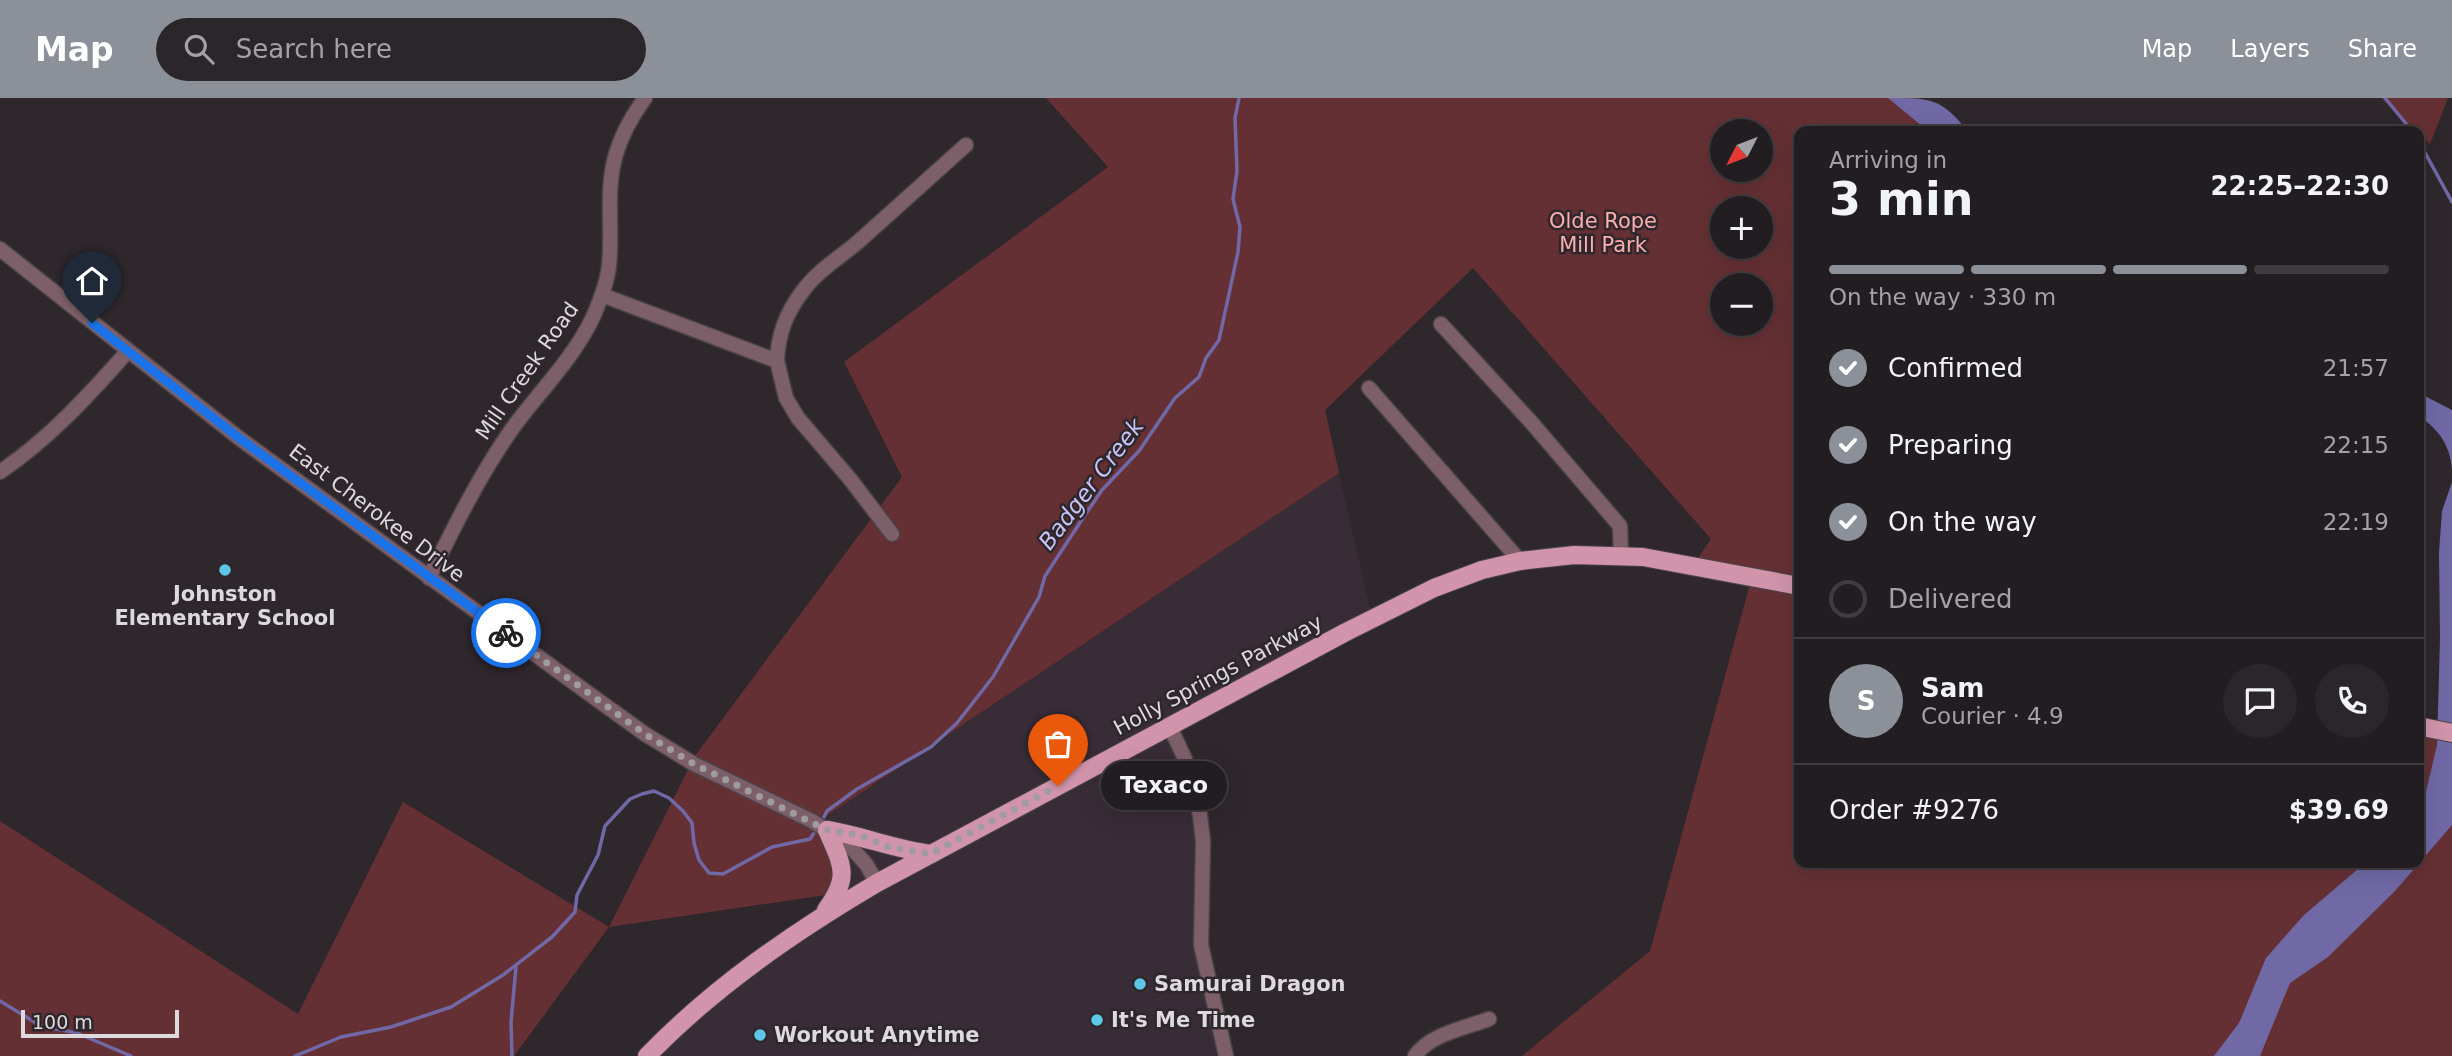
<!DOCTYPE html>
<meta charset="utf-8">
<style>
body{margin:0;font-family:"DejaVu Sans",sans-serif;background:#2a262a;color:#f1f3f6;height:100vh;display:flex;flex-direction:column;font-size:26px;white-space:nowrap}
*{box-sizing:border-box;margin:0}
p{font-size:23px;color:#a2a2a5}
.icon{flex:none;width:38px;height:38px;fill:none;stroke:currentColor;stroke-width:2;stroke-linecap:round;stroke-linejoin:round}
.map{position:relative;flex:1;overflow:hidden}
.sheet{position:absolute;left:1794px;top:28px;width:630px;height:742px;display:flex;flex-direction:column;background:#221d21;border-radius:14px;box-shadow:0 7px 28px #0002,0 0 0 2px #3f3b3f}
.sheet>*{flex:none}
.needle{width:46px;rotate:228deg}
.tools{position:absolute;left:1710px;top:21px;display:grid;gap:14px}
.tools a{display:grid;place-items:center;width:63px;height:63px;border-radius:50%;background:#221d21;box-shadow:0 7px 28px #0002,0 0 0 2px #3f3b3f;font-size:35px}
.scale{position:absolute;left:21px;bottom:18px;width:158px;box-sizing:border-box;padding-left:7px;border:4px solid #ded9dd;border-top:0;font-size:19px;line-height:24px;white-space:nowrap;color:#ded9dd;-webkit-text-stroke:5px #2e272c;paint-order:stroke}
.pin{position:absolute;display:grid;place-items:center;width:60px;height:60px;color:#fff;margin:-72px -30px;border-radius:50% 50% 50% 0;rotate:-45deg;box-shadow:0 0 7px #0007}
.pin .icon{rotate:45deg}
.courier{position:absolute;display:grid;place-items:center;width:70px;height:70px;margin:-35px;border:5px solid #1a73e8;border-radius:50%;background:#fff;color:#222;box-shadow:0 2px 9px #0007}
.bubble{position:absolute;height:49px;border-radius:24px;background:#221d21;box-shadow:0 7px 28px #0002,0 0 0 2px #3f3b3f;font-size:23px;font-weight:700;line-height:49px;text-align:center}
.headline em{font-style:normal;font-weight:700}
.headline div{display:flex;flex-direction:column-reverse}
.headline{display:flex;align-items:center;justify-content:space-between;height:119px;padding:0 35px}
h1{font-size:46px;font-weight:700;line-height:52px}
.bar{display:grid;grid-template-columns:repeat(4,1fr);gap:10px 7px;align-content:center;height:84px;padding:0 35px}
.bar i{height:9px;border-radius:5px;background:#3f3b3f}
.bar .current{background:#8c9099}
.bar p{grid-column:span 4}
.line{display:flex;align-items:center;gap:18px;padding:0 35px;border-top:2px solid #3f3b3f}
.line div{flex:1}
.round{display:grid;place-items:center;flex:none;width:74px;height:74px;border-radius:37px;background:#2a262a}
ol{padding:0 35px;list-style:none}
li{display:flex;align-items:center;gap:21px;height:77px}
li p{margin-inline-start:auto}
li .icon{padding:7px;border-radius:50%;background:#8c9099;color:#fff;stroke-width:4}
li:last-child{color:#a2a2a5}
li i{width:38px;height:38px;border:4px solid #3f3b3f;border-radius:50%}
header{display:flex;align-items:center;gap:42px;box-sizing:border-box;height:98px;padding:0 35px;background:#8c9099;color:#fff}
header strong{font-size:33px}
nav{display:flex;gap:38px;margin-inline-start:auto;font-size:24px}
.search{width:490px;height:63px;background:#2a262a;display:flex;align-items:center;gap:18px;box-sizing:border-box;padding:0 24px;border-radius:38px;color:#a2a2a5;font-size:26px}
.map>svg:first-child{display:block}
.built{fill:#382c36}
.green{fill:#653034;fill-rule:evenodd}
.water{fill:#7069a6}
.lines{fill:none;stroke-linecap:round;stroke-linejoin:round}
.stream{stroke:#7069a6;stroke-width:3.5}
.minor-casing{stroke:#4a4348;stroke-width:17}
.major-casing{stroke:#4a4348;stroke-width:20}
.minor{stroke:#7d5f6a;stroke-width:14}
.major{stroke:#d194ab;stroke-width:18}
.done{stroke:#a09b9f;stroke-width:7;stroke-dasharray:0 12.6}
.route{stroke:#1a73e8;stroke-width:9}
.poi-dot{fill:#5dc7e8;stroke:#2e272c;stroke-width:2.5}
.labels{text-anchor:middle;stroke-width:5;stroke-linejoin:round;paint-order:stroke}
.park-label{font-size:21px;fill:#ffacaf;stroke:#2e272c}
.street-label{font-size:21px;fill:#ded9dd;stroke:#2e272c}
.poi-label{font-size:21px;font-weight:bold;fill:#ded9dd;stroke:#2e272c;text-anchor:start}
.water-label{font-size:23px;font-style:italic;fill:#c7c3f8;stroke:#2e272c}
</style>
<header>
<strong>Map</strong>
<div class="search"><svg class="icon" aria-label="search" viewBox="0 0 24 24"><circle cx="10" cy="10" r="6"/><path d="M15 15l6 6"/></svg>Search here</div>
<nav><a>Map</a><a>Layers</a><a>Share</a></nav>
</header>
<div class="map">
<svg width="2452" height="958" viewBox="0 0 2452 958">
<rect width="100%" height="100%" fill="#2e272c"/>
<!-- built -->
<path class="built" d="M 1339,375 L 1371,514 L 1173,621 L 1189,661 L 1200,767 L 1209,908 L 1227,958 L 655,958 L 841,805 L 822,721 Z"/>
<!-- green -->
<g class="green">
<path d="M 1046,0 L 1919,0 L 1958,21 L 1959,33 L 1799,33 L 1799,765 L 2418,765 L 2419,632 L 2452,640 L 2452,958 L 1522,958 L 1650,853 L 1750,486 L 1696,463 L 1711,441 L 1473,170 L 1325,312 L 1339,375 L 822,721 L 839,795 L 609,829 L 514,958 L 0,958 L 0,723 L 298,916 L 403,704 L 609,829 L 695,658 L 902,379 L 844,264 L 1108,69 ZM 1722,33 L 1760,33 L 1760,72 L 1722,72 ZM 1722,110 L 1760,110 L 1760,149 L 1722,149 ZM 1722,187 L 1760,187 L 1760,226 L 1722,226 Z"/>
<path d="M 2381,0 L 2448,0 L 2430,46 Z"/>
</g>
<!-- water -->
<g class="water">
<path d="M 1888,0 C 1930,0 1942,0 1967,33 L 1928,33 Z"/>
<path d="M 2419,295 L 2452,312 L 2452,371 C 2450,347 2439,332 2419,318 Z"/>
<path d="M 2452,384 L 2452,727 L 2395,793 L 2328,859 L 2290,885 L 2260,958 L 2214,958 L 2239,925 L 2266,860 L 2304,817 L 2365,765 L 2418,765 L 2419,710 L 2426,694 L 2437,647 L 2440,541 L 2439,454 L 2442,413 Z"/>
</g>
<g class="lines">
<!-- stream -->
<g class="stream">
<path d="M 2385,0 L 2412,33"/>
<path d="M 2418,42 L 2452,104"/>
<path d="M 824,719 L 827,713 L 857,691 L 931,649 L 957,625 L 993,579 L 1039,499 L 1045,478 L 1083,420 L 1102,392 L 1139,353 L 1175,300 L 1199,279 L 1206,260 L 1219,242 L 1238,154 L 1240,129 L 1233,101 L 1237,73 L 1235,20 L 1239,0"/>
<path d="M 0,903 L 41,928 L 77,935 L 131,958"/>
<path d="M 295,958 L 341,939 L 391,929 L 451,909 L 503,877 L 552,839 L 575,814 L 577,797 L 598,757 L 605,728 L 630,701 L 642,696 L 654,693 L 669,700 L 683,713 L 692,725 L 694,745 L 699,762 L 709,775 L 723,776 L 772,749 L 810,741 L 814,735"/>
<path d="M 512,958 L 511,924 L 516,869"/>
</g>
<!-- minor casing -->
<g class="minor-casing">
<g id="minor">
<path d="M 0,151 L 239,340 L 588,595 L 645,636 L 694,666 L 812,723 L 847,745 L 866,766 L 877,785"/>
<path d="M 602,197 L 777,263 L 786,300 L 798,320 L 850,381 L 892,436"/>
<path d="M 1441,226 L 1531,324 L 1620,428 L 1621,457"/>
<path d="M 777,263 C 778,236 786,215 802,194 C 817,173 839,160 858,144 C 894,112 930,79 966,47"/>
<path d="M 1369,290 L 1520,463"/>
<path d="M 0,374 C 49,341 89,297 128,253"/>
<path d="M 429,480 C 454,429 479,378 512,331 C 538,295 574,260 593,219 C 600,203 607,185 609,168 C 613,131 605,92 616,56 C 622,35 632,18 645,0"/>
<path d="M 1170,629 L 1185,661 L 1200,717 L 1203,743 L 1201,847 L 1226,958"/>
<path d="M 1415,958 C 1430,936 1465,930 1489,921"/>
</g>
</g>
<!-- major casing -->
<g class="major-casing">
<g id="major">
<path d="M 2418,628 L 2452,635"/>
<path d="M 827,732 C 863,738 894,751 931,756"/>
<path d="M 826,812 C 851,778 842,767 827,732"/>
<path d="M 647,958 C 715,888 794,834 877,785 L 1346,534 L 1434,490 L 1482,472 L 1520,463 L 1574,457 L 1643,459 L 1799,488"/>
</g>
</g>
<!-- minor -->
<use href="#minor" class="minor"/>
<!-- major -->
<use href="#major" class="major"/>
</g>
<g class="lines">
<!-- done -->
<path class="done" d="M 506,535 L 645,636 L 694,666 L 827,732 L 859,737 L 889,749 L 930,756 L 1058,688"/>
<!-- route -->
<path class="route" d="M 92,225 L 239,340 L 506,535"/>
</g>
<!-- markers -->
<g class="poi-dot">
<circle cx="225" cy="472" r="7"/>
<circle cx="1140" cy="886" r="7"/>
<circle cx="1097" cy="922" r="7"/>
<circle cx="760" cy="937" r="7"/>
</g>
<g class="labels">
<!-- park labels -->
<g class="park-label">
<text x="1603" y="130">Olde Rope<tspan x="1603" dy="24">Mill Park</tspan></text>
</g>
<!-- street labels -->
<g class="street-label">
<text transform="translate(527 273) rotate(-55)" y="7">Mill Creek Road</text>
<text transform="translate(377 415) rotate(37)" y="7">East Cherokee Drive</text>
<text transform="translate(1218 577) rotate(-28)" y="7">Holly Springs Parkway</text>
</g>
<!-- poi labels -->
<g class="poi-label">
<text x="225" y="503" text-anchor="middle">Johnston<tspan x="225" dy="24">Elementary School</tspan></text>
<text x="1154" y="893">Samurai Dragon</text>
<text x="1111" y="929">It's Me Time</text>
<text x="774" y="944">Workout Anytime</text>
</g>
<!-- water labels -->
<g class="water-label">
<text transform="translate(1091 386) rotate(-53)" y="8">Badger Creek</text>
</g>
</g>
</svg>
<div class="tools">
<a><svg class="needle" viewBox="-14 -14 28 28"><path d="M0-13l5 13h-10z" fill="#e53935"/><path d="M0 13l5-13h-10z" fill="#a2a2a5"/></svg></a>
<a>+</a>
<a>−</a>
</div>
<div class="scale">100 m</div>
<div class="pin" style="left:1058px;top:688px;background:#ea580c"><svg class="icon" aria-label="bag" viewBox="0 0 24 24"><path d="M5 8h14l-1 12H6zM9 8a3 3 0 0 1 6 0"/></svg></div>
<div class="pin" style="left:92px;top:225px;background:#1f2937"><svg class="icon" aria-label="home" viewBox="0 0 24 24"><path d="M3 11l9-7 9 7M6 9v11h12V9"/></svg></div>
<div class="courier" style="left:506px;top:535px"><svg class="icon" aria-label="bike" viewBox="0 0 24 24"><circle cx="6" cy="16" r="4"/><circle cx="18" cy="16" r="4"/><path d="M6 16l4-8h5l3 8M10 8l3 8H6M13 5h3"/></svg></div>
<div class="bubble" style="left:1101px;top:663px;width:126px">Texaco</div>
<section class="sheet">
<div class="headline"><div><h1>3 min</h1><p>Arriving in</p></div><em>22:25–22:30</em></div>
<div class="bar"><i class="current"></i><i class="current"></i><i class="current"></i><i></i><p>On the way · 330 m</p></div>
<ol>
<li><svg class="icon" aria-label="check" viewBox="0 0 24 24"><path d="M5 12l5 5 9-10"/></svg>Confirmed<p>21:57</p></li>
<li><svg class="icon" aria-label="check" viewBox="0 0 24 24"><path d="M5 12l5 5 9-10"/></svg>Preparing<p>22:15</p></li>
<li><svg class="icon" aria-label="check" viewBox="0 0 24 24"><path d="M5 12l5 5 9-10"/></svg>On the way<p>22:19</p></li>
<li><i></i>Delivered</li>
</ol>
<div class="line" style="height:126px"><b class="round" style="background:#8c9099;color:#fff">S</b><div><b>Sam</b><p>Courier · 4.9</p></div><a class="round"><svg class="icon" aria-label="chat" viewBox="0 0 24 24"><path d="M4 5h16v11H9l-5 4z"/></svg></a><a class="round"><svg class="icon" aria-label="phone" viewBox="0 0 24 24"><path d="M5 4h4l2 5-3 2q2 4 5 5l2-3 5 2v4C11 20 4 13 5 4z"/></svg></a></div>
<div class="line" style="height:91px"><div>Order #9276</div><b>$39.69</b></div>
</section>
</div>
